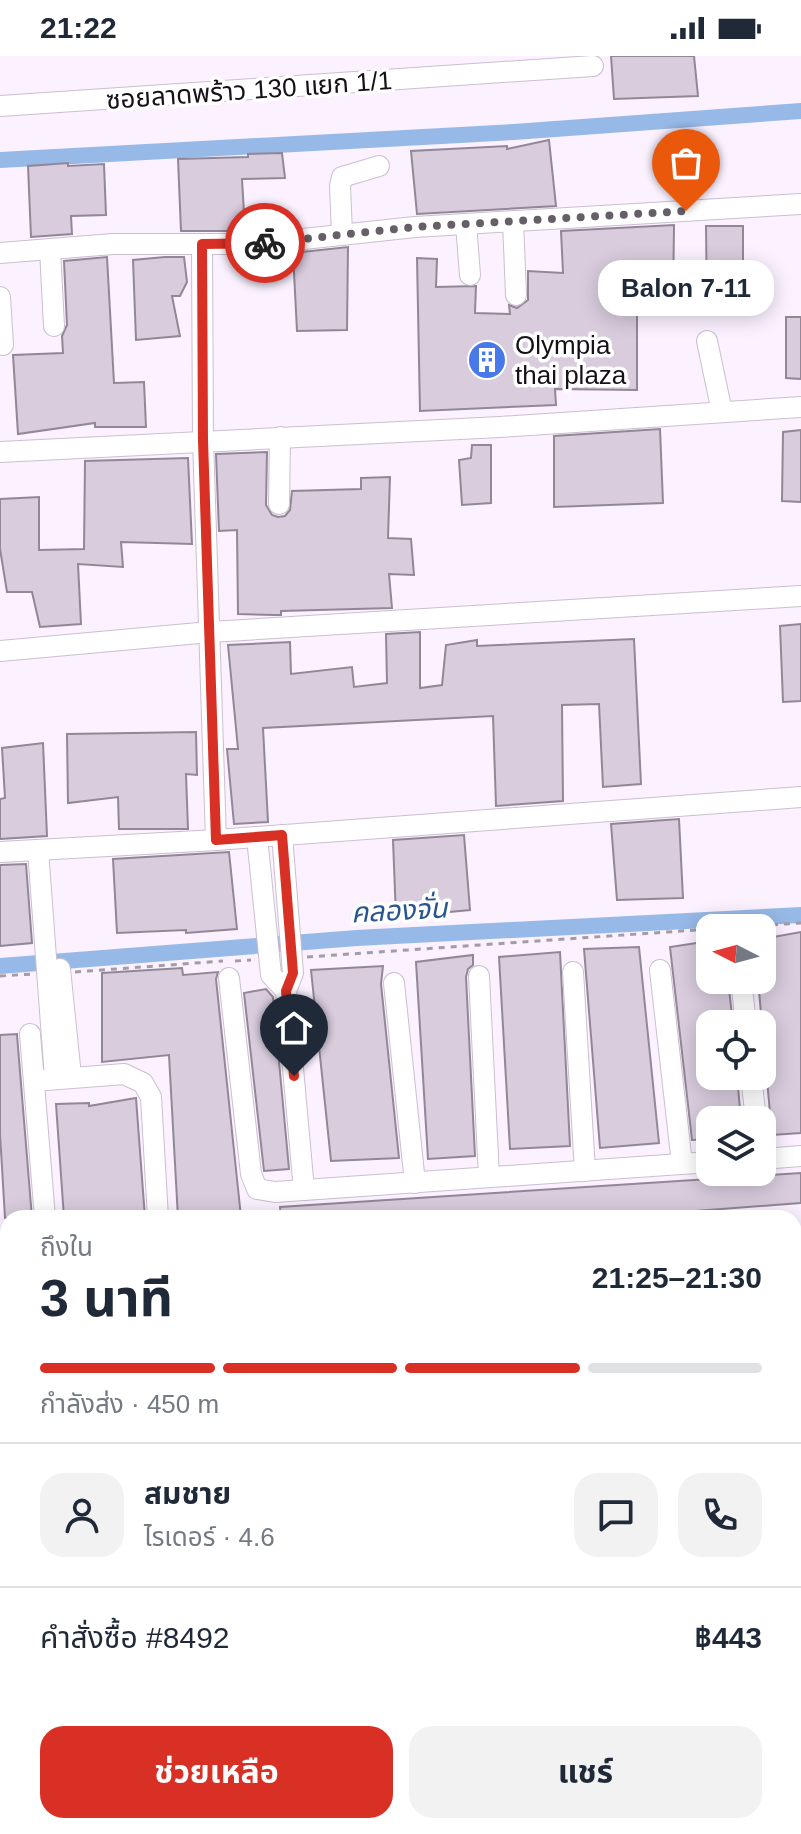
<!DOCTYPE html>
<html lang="th">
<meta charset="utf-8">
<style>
body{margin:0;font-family:Arial,"Noto Sans Thai",sans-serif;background:#f2f2f3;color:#1f2937;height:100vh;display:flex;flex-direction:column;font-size:30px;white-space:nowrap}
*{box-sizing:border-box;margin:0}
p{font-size:26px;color:#747a83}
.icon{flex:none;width:44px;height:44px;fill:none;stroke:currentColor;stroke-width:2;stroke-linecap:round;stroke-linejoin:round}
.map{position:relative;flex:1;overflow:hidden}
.side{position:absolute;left:0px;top:1154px;width:802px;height:624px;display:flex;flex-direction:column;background:#fff;border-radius:24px 24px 0 0;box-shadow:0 4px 20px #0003}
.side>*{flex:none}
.needle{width:52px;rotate:276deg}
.tools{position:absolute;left:696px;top:858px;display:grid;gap:16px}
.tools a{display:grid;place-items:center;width:80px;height:80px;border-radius:16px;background:#fff;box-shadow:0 4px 20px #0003;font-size:40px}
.pin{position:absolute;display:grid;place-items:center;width:68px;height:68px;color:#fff;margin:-82px -34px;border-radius:50% 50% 50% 0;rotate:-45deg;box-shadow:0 0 8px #0007}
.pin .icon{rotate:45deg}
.courier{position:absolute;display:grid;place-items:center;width:80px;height:80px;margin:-40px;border:6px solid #d93025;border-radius:50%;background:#fff;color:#222;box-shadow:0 2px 10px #0007}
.bubble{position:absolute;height:56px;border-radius:24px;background:#fff;box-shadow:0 4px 20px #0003;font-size:26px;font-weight:700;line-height:56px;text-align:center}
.head em{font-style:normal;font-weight:700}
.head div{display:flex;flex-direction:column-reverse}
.head{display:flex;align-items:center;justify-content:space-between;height:136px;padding:0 40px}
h1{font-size:52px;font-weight:700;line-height:60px}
.bar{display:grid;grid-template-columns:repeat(4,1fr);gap:12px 8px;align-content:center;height:96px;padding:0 40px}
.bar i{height:10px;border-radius:6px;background:#e0e1e3}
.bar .selected{background:#d93025}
.bar p{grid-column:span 4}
.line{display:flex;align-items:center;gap:20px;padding:0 40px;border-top:2px solid #e0e1e3}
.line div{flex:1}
.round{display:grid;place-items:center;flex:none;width:84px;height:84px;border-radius:24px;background:#f2f2f3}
.primary-button{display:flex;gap:16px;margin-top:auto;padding:16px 40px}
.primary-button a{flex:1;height:92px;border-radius:24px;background:#d93025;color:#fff;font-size:32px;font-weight:700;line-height:92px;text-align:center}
.primary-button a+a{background:#f2f2f3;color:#1f2937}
.status{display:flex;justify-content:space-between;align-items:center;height:56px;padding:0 40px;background:#fff;direction:ltr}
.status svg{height:22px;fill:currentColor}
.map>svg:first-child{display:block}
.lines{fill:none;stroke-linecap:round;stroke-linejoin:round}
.canal{stroke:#97b9e7;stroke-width:16}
.building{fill:#d8ccdd;stroke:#928797;stroke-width:2}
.minor-casing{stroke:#cbbfd0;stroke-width:22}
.path{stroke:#a39ba6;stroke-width:3;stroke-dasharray:6 6;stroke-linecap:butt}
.minor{stroke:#fff;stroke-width:20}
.done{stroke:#665f68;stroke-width:8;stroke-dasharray:0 14.4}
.route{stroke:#d93025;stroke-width:10}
.labels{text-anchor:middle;stroke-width:7;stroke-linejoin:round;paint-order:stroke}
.street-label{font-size:26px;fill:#151116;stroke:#fff}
.poi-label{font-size:26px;fill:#151116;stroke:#fff;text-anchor:start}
.water-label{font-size:28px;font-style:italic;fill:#28558d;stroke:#fff}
</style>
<div class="status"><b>21:22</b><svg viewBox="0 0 49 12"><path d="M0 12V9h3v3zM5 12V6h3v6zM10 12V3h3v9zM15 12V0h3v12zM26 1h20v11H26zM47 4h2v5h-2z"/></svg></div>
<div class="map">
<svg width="801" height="1778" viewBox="0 0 801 1778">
<rect width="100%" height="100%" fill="#fbf1ff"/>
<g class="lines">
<!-- canal -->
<g class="canal">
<path d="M 0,104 L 514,76 L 801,55"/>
<path d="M 0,910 L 357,882 L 801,859"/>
</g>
</g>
<!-- building -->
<g class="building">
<path d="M 611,0 L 694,0 L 698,40 L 614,43 Z"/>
<path d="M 549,84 L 556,150 L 417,158 L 411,95 L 507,90 L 507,93 Z"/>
<path d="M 282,97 L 285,122 L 242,123 L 245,175 L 181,175 L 178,103 L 248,101 L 248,98 Z"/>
<path d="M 68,107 L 68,110 L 104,108 L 106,159 L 71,160 L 72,178 L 31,181 L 28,110 Z"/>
<path d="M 674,169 L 673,247 L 637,247 L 637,334 L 555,333 L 556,349 L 420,355 L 417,202 L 437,203 L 436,231 L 476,230 L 475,257 L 510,258 L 509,249 L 517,252 L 528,244 L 528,215 L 563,217 L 561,175 Z"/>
<path d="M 706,170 L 743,170 L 743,255 L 707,252 Z"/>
<path d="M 348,191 L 347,274 L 297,275 L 293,197 Z"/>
<path d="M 107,201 L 114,327 L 144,326 L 146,371 L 95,371 L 95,367 L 18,378 L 13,299 L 63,297 L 62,280 L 67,269 L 64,205 Z"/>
<path d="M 165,201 L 184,201 L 187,226 L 180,240 L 172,240 L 180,280 L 136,284 L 133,204 Z"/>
<path d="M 786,261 L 801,261 L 801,323 L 786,322 Z"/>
<path d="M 660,373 L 663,447 L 554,451 L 554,380 Z"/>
<path d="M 801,374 L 801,446 L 782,445 L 783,376 Z"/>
<path d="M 472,389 L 491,389 L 491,447 L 462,449 L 459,404 L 471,402 Z"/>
<path d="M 267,396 L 266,449 L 272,459 L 278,461 L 285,460 L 290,454 L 292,435 L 361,433 L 361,422 L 390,421 L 388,482 L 411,483 L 414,519 L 389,518 L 392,552 L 281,555 L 281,559 L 274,559 L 238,558 L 237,474 L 219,475 L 216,398 Z"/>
<path d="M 188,402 L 192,488 L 121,486 L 123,511 L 78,508 L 81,568 L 40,571 L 32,536 L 7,536 L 0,493 L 0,443 L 39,441 L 39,494 L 84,493 L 85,405 Z"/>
<path d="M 801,568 L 801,645 L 783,646 L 780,570 Z"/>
<path d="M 420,576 L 420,632 L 442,629 L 446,589 L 477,584 L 477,590 L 634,583 L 641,728 L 603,731 L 599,648 L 562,649 L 563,745 L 496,750 L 493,660 L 263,672 L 268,766 L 234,768 L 227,693 L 238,693 L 228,589 L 290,586 L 291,618 L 352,611 L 354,631 L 387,627 L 386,578 Z"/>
<path d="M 196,676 L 197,719 L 186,718 L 188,773 L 119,773 L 118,741 L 68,747 L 67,678 Z"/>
<path d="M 43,687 L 47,780 L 0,783 L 0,743 L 5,742 L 2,692 Z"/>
<path d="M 679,763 L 683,842 L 617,844 L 611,768 Z"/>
<path d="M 464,779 L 470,854 L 396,861 L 393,784 Z"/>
<path d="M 229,796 L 237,873 L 186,877 L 186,874 L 117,877 L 113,803 Z"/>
<path d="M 26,808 L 32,887 L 0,890 L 0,809 Z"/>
<path d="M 801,876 L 801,1077 L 772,1079 L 758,924 L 762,924 L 762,883 Z"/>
<path d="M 710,885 L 710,924 L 728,924 L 733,968 L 710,968 L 710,1020 L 737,1020 L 741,1064 L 710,1064 L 710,1083 L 692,1084 L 670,891 Z"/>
<path d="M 639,891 L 659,1087 L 600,1092 L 584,893 Z"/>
<path d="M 560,896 L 570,1090 L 510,1093 L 499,901 Z"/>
<path d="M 473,899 L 473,909 L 468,913 L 466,921 L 475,1100 L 428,1103 L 416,906 Z"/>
<path d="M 383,910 L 381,928 L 399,1102 L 331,1105 L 311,914 Z"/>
<path d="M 182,912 L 183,919 L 218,916 L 216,923 L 241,1161 L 178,1162 L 169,999 L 102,1006 L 102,917 Z"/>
<path d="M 266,933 L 273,941 L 289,1113 L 264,1115 L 244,937 Z"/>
<path d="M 17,978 L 17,979 L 32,1162 L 5,1162 L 0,1078 L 0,979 Z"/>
<path d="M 136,1042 L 145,1162 L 64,1162 L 56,1048 L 89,1047 L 89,1050 Z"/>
<path d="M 801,1117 L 801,1147 L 604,1162 L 281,1162 L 280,1151 Z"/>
</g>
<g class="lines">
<!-- minor casing -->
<g class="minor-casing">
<g id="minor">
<path d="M 0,50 L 593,10"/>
<path d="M 513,165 L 516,239"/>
<path d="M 466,168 L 470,219"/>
<path d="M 342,178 L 340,130 L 342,121 L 379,110"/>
<path d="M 202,188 L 203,384 L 216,784"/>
<path d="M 50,193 L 54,270"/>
<path d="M 0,197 L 113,188 L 257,188 L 415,171 L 801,148"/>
<path d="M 0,241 L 3,289"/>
<path d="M 707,285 L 722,356"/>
<path d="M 0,396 L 500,371 L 801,351"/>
<path d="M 279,448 L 280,381"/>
<path d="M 0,595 L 210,576 L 801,540"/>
<path d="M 257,781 L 271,919 L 286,935 L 293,917 L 282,779"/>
<path d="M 38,794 L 55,1022"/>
<path d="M 0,796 L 216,784 L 801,741"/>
<path d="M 60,913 L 71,1020"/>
<path d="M 660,914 L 682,1108"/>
<path d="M 573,916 L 585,1115"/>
<path d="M 479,920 L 489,1121"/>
<path d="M 229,922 L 251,1118 L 257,1133 L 275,1136 L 710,1106"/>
<path d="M 741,924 L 746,968"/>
<path d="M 394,927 L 415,1127"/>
<path d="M 286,935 L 304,1134"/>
<path d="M 30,978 L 45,1162"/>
<path d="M 751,1020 L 756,1064"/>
<path d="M 34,1025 L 124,1018 L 143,1027 L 151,1041 L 158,1162"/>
<path d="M 762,1103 L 801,1100"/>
<path d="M 794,1247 L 801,1246"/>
<path d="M 794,1336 L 801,1336"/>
<path d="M 0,1388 L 8,1388"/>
<path d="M 794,1499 L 801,1498"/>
<path d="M 0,1549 L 8,1549"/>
<path d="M 794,1562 L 801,1562"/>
<path d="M 0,1620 L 8,1619"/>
<path d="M 794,1743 L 801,1743"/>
<path d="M 103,1770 L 103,1778"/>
<path d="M 340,1778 L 463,1770"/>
</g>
</g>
<!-- path -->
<g class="path">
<path d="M 724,872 L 801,867"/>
<path d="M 307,901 L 710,873"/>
<path d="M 235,905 L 251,904"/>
<path d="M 75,916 L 223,905"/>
<path d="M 0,920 L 32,918"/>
</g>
<!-- minor -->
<use href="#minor" class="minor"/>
</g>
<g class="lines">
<!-- done -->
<path class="done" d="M 265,187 L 415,171 L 686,155"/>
<!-- route -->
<path class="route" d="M 265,187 L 202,188 L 203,384 L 216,784 L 282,779 L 293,917 L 286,935 L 294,1020"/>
</g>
<!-- icons -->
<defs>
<g id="building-disc" transform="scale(2)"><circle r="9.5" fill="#4878ea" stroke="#fff"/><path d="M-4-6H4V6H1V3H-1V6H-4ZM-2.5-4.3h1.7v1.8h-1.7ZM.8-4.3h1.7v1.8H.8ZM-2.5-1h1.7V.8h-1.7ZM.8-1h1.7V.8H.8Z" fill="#fff"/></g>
</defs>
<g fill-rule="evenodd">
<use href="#building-disc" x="487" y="304"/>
</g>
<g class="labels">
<!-- street labels -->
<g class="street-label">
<text transform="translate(249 34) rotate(-4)" y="9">ซอยลาดพร้าว 130 แยก 1/1</text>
</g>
<!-- poi labels -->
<g class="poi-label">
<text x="515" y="298">Olympia<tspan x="515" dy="30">thai plaza</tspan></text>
</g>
<!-- water labels -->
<g class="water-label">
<text transform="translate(399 854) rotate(-3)" y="10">คลองจั่น</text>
</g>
</g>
</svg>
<div class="tools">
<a><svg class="needle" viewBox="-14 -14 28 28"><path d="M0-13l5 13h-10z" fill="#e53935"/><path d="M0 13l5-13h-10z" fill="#747a83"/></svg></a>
<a><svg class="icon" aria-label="locate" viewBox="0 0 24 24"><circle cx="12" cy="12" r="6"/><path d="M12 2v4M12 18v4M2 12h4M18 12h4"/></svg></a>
<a><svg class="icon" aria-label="layers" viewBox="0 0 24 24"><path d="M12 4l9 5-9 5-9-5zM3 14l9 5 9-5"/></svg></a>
</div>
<div class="pin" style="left:686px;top:155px;background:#ea580c"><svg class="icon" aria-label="bag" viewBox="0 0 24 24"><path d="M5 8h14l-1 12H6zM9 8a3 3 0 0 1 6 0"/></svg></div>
<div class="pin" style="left:294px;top:1020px;background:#1f2937"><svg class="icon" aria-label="home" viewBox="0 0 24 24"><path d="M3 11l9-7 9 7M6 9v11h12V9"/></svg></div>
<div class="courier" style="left:265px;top:187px"><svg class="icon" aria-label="bike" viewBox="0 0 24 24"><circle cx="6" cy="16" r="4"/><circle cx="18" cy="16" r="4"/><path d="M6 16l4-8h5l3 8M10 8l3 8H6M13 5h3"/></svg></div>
<div class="bubble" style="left:598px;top:204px;width:176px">Balon 7-11</div>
<section class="side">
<div class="head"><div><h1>3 นาที</h1><p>ถึงใน</p></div><em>21:25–21:30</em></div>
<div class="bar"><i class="selected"></i><i class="selected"></i><i class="selected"></i><i></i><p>กำลังส่ง · 450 m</p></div>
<div class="line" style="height:144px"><a class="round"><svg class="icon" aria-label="person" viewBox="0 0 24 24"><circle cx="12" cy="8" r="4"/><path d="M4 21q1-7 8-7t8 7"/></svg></a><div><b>สมชาย</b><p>ไรเดอร์ · 4.6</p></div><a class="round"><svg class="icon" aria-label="chat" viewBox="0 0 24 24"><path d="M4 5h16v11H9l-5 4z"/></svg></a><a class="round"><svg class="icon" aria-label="phone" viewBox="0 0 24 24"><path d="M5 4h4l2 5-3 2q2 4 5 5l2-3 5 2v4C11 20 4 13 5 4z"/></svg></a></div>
<div class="line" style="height:104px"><div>คำสั่งซื้อ #8492</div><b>฿443</b></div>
<div class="primary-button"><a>ช่วยเหลือ</a><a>แชร์</a></div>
</section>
</div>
